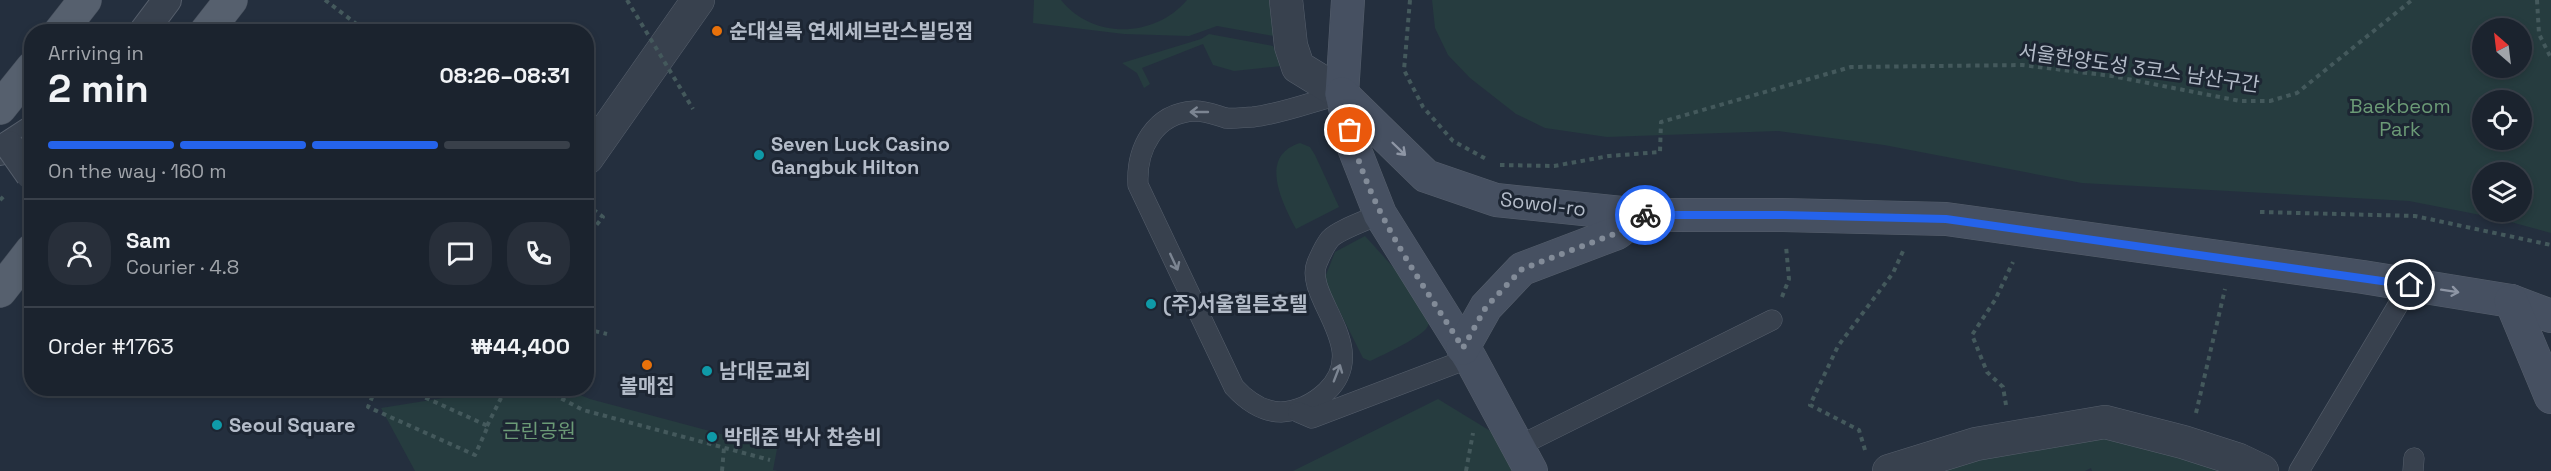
<!DOCTYPE html>
<meta charset="utf-8">
<style>
body{margin:0;font-family:"Space Grotesk","Noto Sans KR",sans-serif;background:#282f3a;color:#f1f3f6;height:100vh;display:flex;flex-direction:column;font-size:22px;white-space:nowrap}
*{box-sizing:border-box;margin:0}
p{font-size:20px;color:#a0a4aa}
.icon{flex:none;width:33px;height:33px;fill:none;stroke:currentColor;stroke-width:2;stroke-linecap:round;stroke-linejoin:round}
.map{position:relative;flex:1;overflow:hidden}
.drawer{position:absolute;left:24px;top:24px;width:570px;height:372px;display:flex;flex-direction:column;background:#1b232e;border-radius:24px;box-shadow:0 3px 9px #0003,0 0 0 2px #39404a}
.drawer>*{flex:none}
.needle{width:39px;rotate:332deg}
.tools{position:absolute;left:2472px;top:18px;display:grid;gap:12px}
.tools a{display:grid;place-items:center;width:60px;height:60px;border-radius:50%;background:#1b232e;box-shadow:0 3px 9px #0003,0 0 0 2px #39404a;font-size:30px}
.pin{position:absolute;display:grid;place-items:center;width:51px;height:51px;color:#fff;margin:-26px;border:3px solid #fff;border-radius:50%;box-shadow:0 2px 6px #0007}
.courier{position:absolute;display:grid;place-items:center;width:60px;height:60px;margin:-30px;border:4px solid #2563eb;border-radius:50%;background:#fff;color:#222;box-shadow:0 2px 8px #0007}
.head em{font-style:normal;font-weight:700}
.head div{display:flex;flex-direction:column-reverse}
.head{display:flex;align-items:center;justify-content:space-between;height:102px;padding:0 24px}
h1{font-size:39px;font-weight:700;line-height:45px}
.bar{display:grid;grid-template-columns:repeat(4,1fr);gap:9px 6px;align-content:center;height:72px;padding:0 24px}
.bar i{height:8px;border-radius:4px;background:#39404a}
.bar .active{background:#2563eb}
.bar p{grid-column:span 4}
.line{display:flex;align-items:center;gap:15px;padding:0 24px;border-top:2px solid #39404a}
.line div{flex:1}
.round{display:grid;place-items:center;flex:none;width:63px;height:63px;border-radius:24px;background:#282f3a}
.map>svg:first-child{display:block}
.green{fill:#263c3f;fill-rule:evenodd}
.lines{fill:none;stroke-linecap:round;stroke-linejoin:round}
.service-casing{stroke:#565f6c;stroke-width:21}
.pedestrian-casing{stroke:#565f6c;stroke-width:30}
.minor-casing{stroke:#565f6c;stroke-width:34}
.secondary-casing{stroke:#565f6c;stroke-width:34}
.primary-casing{stroke:#414a57;stroke-width:34}
.path{stroke:#44595c;stroke-width:4;stroke-dasharray:4.5 4.5;stroke-linecap:butt}
.service{stroke:#38414e;stroke-width:20}
.pedestrian{stroke:#38414e;stroke-width:28}
.minor{stroke:#38414e;stroke-width:33}
.secondary{stroke:#465061;stroke-width:33}
.primary{stroke:#56606e;stroke-width:33}
.pedestrian-bridge-casing{stroke:#565f6c;stroke-width:30;stroke-linecap:butt}
.path-bridge{stroke:#44595c;stroke-width:4;stroke-dasharray:4.5 4.5;stroke-linecap:butt}
.pedestrian-bridge{stroke:#38414e;stroke-width:28}
.oneway{stroke:#7c8592}
.oneway2{stroke:#8e96a5}
.done{stroke:#828b98;stroke-width:6;stroke-dasharray:0 10.8}
.route{stroke:#2563eb;stroke-width:8}
.food-dot{fill:#e8710a;stroke:#1d2633;stroke-width:2}
.culture-dot{fill:#0f9aa8;stroke:#1d2633;stroke-width:2}
.labels{text-anchor:middle;stroke-width:6;stroke-linejoin:round;paint-order:stroke}
.poi-label{font-size:20px;font-weight:bold;fill:#b4bcc9;stroke:#1d2633;text-anchor:start}
.street-label{font-size:20px;fill:#b4bcc9;stroke:#1d2633}
.park-label{font-size:20px;fill:#6b9a76;stroke:#1d2633}
</style>
<div class="map">
<svg width="2551" height="471" viewBox="0 0 2551 471">
<rect width="100%" height="100%" fill="#242f3e"/>
<!-- green -->
<g class="green">
<path d="M 1034,0 L 1061,0 C 1093,40 1155,38 1187,0 L 1271,0 L 1274,36 L 1217,26 L 1189,36 L 1124,34 L 1033,23 Z"/>
<path d="M 1432,0 L 2551,0 L 2551,233 L 2496,218 L 2409,201 L 2082,183 L 1884,145 L 1778,131 L 1607,137 L 1545,128 L 1516,114 L 1470,78 L 1448,55 L 1435,28 ZM 2482,28 L 2522,28 L 2522,68 L 2482,68 ZM 2482,100 L 2522,100 L 2522,140 L 2482,140 ZM 2482,172 L 2522,172 L 2522,212 L 2482,212 Z"/>
<path d="M 1209,34 L 1273,46 L 1282,66 L 1234,71 L 1213,65 L 1203,44 L 1142,68 L 1150,84 L 1144,88 L 1137,73 L 1122,63 L 1201,39 Z"/>
<path d="M 1300,143 L 1310,147 L 1315,155 L 1339,207 L 1296,229 C 1282,202 1258,156 1300,143 Z"/>
<path d="M 1365,236 L 1431,309 C 1431,316 1430,326 1424,331 C 1411,342 1385,354 1370,361 L 1363,358 L 1324,280 L 1335,252 Z"/>
<path d="M 533,388 L 565,389 L 590,399 L 777,449 L 773,470 L 778,471 L 415,471 L 381,408 L 462,395 Z"/>
<path d="M 1438,399 L 1492,432 L 1512,471 L 1293,471 Z"/>
<path d="M 2109,430 L 2244,471 L 2092,471 L 2091,468 L 2085,471 L 1914,471 Z"/>
</g>
<g class="lines">
<!-- service casing -->
<g class="service-casing">
<g id="service">
<path d="M 1342,90 L 1342,94 C 1314,101 1281,114 1253,117 C 1245,117 1234,119 1226,118 C 1215,115 1206,111 1195,111 C 1154,113 1136,149 1138,185 L 1234,387 C 1246,400 1261,412 1281,412 C 1299,411 1313,404 1326,392 C 1373,348 1303,297 1317,263 C 1320,256 1325,245 1330,239 C 1338,230 1368,220 1380,214"/>
<path d="M 1298,412 L 1312,418 L 1470,358"/>
<path d="M 1517,447 L 1772,320"/>
<path d="M 2299,471 L 2410,285"/>
<path d="M 2413,471 L 2414,458"/>
</g>
</g>
<!-- pedestrian casing -->
<g class="pedestrian-casing">
<g id="pedestrian">
<path d="M 143,32 L 167,0"/>
<path d="M 0,151 L 32,130"/>
</g>
</g>
<!-- minor casing -->
<g class="minor-casing">
<g id="minor">
<path d="M 1286,0 L 1291,46 L 1298,67 L 1342,94"/>
<path d="M 587,158 L 698,0"/>
<path d="M 1889,471 L 1976,444 L 2105,422 L 2183,442 L 2239,460 L 2262,471"/>
</g>
</g>
<!-- secondary casing -->
<g class="secondary-casing">
<g id="secondary">
<path d="M 1348,0 L 1342,94 L 1354,148 L 1380,214 L 1470,358 L 1531,471"/>
<path d="M 1342,94 L 1426,176 L 1496,200 L 1641,215 L 1783,215 L 1946,219 L 2363,277 L 2511,301 L 2551,316"/>
<path d="M 2511,301 L 2551,397"/>
<path d="M 1463,348 L 1486,307 L 1522,269 L 1617,233 L 1641,215"/>
</g>
</g>
<!-- primary casing -->
<g class="primary-casing">
<g id="primary">
<path d="M 60,32 L 85,0"/>
<path d="M 206,32 L 231,0"/>
<path d="M 0,108 L 32,68"/>
<path d="M 0,291 L 32,250"/>
</g>
</g>
<!-- path -->
<g class="path">
<path d="M 325,0 L 367,32"/>
<path d="M 1410,0 L 1404,70 L 1423,107 L 1453,141 L 1488,160"/>
<path d="M 2537,0 L 2539,34 L 2551,58"/>
<path d="M 1500,165 L 1554,166 L 1609,156 L 1660,152 L 1661,122 L 1851,67 L 2022,65 L 2112,76 L 2240,101 L 2270,101 L 2297,93 L 2412,0"/>
<path d="M 0,200 L 6,194"/>
<path d="M 586,204 L 603,217 L 586,238"/>
<path d="M 2260,212 L 2415,216 L 2551,245"/>
<path d="M 1782,297 L 1789,279 L 1786,246"/>
<path d="M 586,329 L 607,334"/>
<path d="M 376,388 L 368,407 L 475,455 L 488,426 L 404,388"/>
<path d="M 550,388 L 549,392 L 583,410 L 770,460"/>
<path d="M 2006,405 L 2003,387 L 1987,372 L 1972,335 L 1995,300 L 2013,262"/>
<path d="M 2196,413 L 2225,289"/>
<path d="M 487,426 L 506,388"/>
<path d="M 1865,450 L 1859,430 L 1810,405 L 1838,346 L 1893,273 L 1904,249"/>
<path d="M 722,471 L 724,448"/>
<path d="M 1466,471 L 1473,433"/>
</g>
<!-- service -->
<use href="#service" class="service"/>
<!-- pedestrian -->
<use href="#pedestrian" class="pedestrian"/>
<!-- minor -->
<use href="#minor" class="minor"/>
<!-- secondary -->
<use href="#secondary" class="secondary"/>
<!-- primary -->
<use href="#primary" class="primary"/>
<!-- pedestrian-bridge casing -->
<g class="pedestrian-bridge-casing">
<path id="pedestrian-bridge" d="M 9,145 L 30,175"/>
</g>
<!-- path-bridge -->
<path class="path-bridge" d="M 627,0 L 693,109"/>
<!-- pedestrian-bridge -->
<use href="#pedestrian-bridge" class="pedestrian-bridge"/>
</g>
<!-- one-way arrows -->
<defs><path id="oneway-shaft" d="M-6 0H5M1.5-3L5.5 0L1.5 3" fill="none" stroke-width="1.6" stroke-linecap="round" stroke-linejoin="round" transform="scale(1.5)"/></defs>
<g class="oneway">
<use href="#oneway-shaft" transform="translate(1199 112) rotate(180)"/>
<use href="#oneway-shaft" transform="translate(1174 262) rotate(65)"/>
<use href="#oneway-shaft" transform="translate(1337 373) rotate(-69)"/>
</g>
<g class="oneway2">
<use href="#oneway-shaft" transform="translate(1399 149) rotate(44)"/>
<use href="#oneway-shaft" transform="translate(2450 291) rotate(9)"/>
</g>
<g class="lines">
<!-- done -->
<path class="done" d="M 1350,130 C 1369,211 1419,278 1463,348 L 1486,307 L 1522,269 L 1617,233 L 1645,215"/>
<!-- route -->
<path class="route" d="M 1645,215 L 1783,215 L 1946,219 L 2410,285"/>
</g>
<!-- markers -->
<g class="food-dot">
<circle cx="717" cy="31" r="6"/>
<circle cx="647" cy="365" r="6"/>
</g>
<g class="culture-dot">
<circle cx="759" cy="155" r="6"/>
<circle cx="1151" cy="304" r="6"/>
<circle cx="707" cy="371" r="6"/>
<circle cx="217" cy="425" r="6"/>
<circle cx="712" cy="437" r="6"/>
</g>
<g class="labels">
<!-- poi labels -->
<g class="poi-label">
<text x="729" y="38">순대실록 연세세브란스빌딩점</text>
<text x="771" y="151">Seven Luck Casino<tspan x="771" dy="23">Gangbuk Hilton</tspan></text>
<text x="1163" y="311">(주)서울힐튼호텔</text>
<text x="719" y="378">남대문교회</text>
<text x="647" y="393" text-anchor="middle">볼매집</text>
<text x="229" y="432">Seoul Square</text>
<text x="724" y="444">박태준 박사 찬송비</text>
</g>
<!-- street labels -->
<g class="street-label">
<text transform="translate(2139 68) rotate(8)" y="7">서울한양도성 3코스 남산구간</text>
<text transform="translate(1543 204) rotate(7)" y="7">Sowol-ro</text>
</g>
<!-- park labels -->
<g class="park-label">
<text x="2400" y="113">Baekbeom<tspan x="2400" dy="23">Park</tspan></text>
<text x="539" y="438">근린공원</text>
</g>
</g>
</svg>
<div class="tools">
<a><svg class="needle" viewBox="-14 -14 28 28"><path d="M0-13l5 13h-10z" fill="#e53935"/><path d="M0 13l5-13h-10z" fill="#a0a4aa"/></svg></a>
<a><svg class="icon" aria-label="locate" viewBox="0 0 24 24"><circle cx="12" cy="12" r="6"/><path d="M12 2v4M12 18v4M2 12h4M18 12h4"/></svg></a>
<a><svg class="icon" aria-label="layers" viewBox="0 0 24 24"><path d="M12 4l9 5-9 5-9-5zM3 14l9 5 9-5"/></svg></a>
</div>
<div class="pin" style="left:1350px;top:130px;background:#ea580c"><svg class="icon" aria-label="bag" viewBox="0 0 24 24"><path d="M5 8h14l-1 12H6zM9 8a3 3 0 0 1 6 0"/></svg></div>
<div class="pin" style="left:2410px;top:285px;background:#1f2937"><svg class="icon" aria-label="home" viewBox="0 0 24 24"><path d="M3 11l9-7 9 7M6 9v11h12V9"/></svg></div>
<div class="courier" style="left:1645px;top:215px"><svg class="icon" aria-label="bike" viewBox="0 0 24 24"><circle cx="6" cy="16" r="4"/><circle cx="18" cy="16" r="4"/><path d="M6 16l4-8h5l3 8M10 8l3 8H6M13 5h3"/></svg></div>
<section class="drawer">
<div class="head"><div><h1>2 min</h1><p>Arriving in</p></div><em>08:26–08:31</em></div>
<div class="bar"><i class="active"></i><i class="active"></i><i class="active"></i><i></i><p>On the way · 160 m</p></div>
<div class="line" style="height:108px"><a class="round"><svg class="icon" aria-label="person" viewBox="0 0 24 24"><circle cx="12" cy="8" r="4"/><path d="M4 21q1-7 8-7t8 7"/></svg></a><div><b>Sam</b><p>Courier · 4.8</p></div><a class="round"><svg class="icon" aria-label="chat" viewBox="0 0 24 24"><path d="M4 5h16v11H9l-5 4z"/></svg></a><a class="round"><svg class="icon" aria-label="phone" viewBox="0 0 24 24"><path d="M5 4h4l2 5-3 2q2 4 5 5l2-3 5 2v4C11 20 4 13 5 4z"/></svg></a></div>
<div class="line" style="height:78px"><div>Order #1763</div><b>₩44,400</b></div>
</section>
</div>
